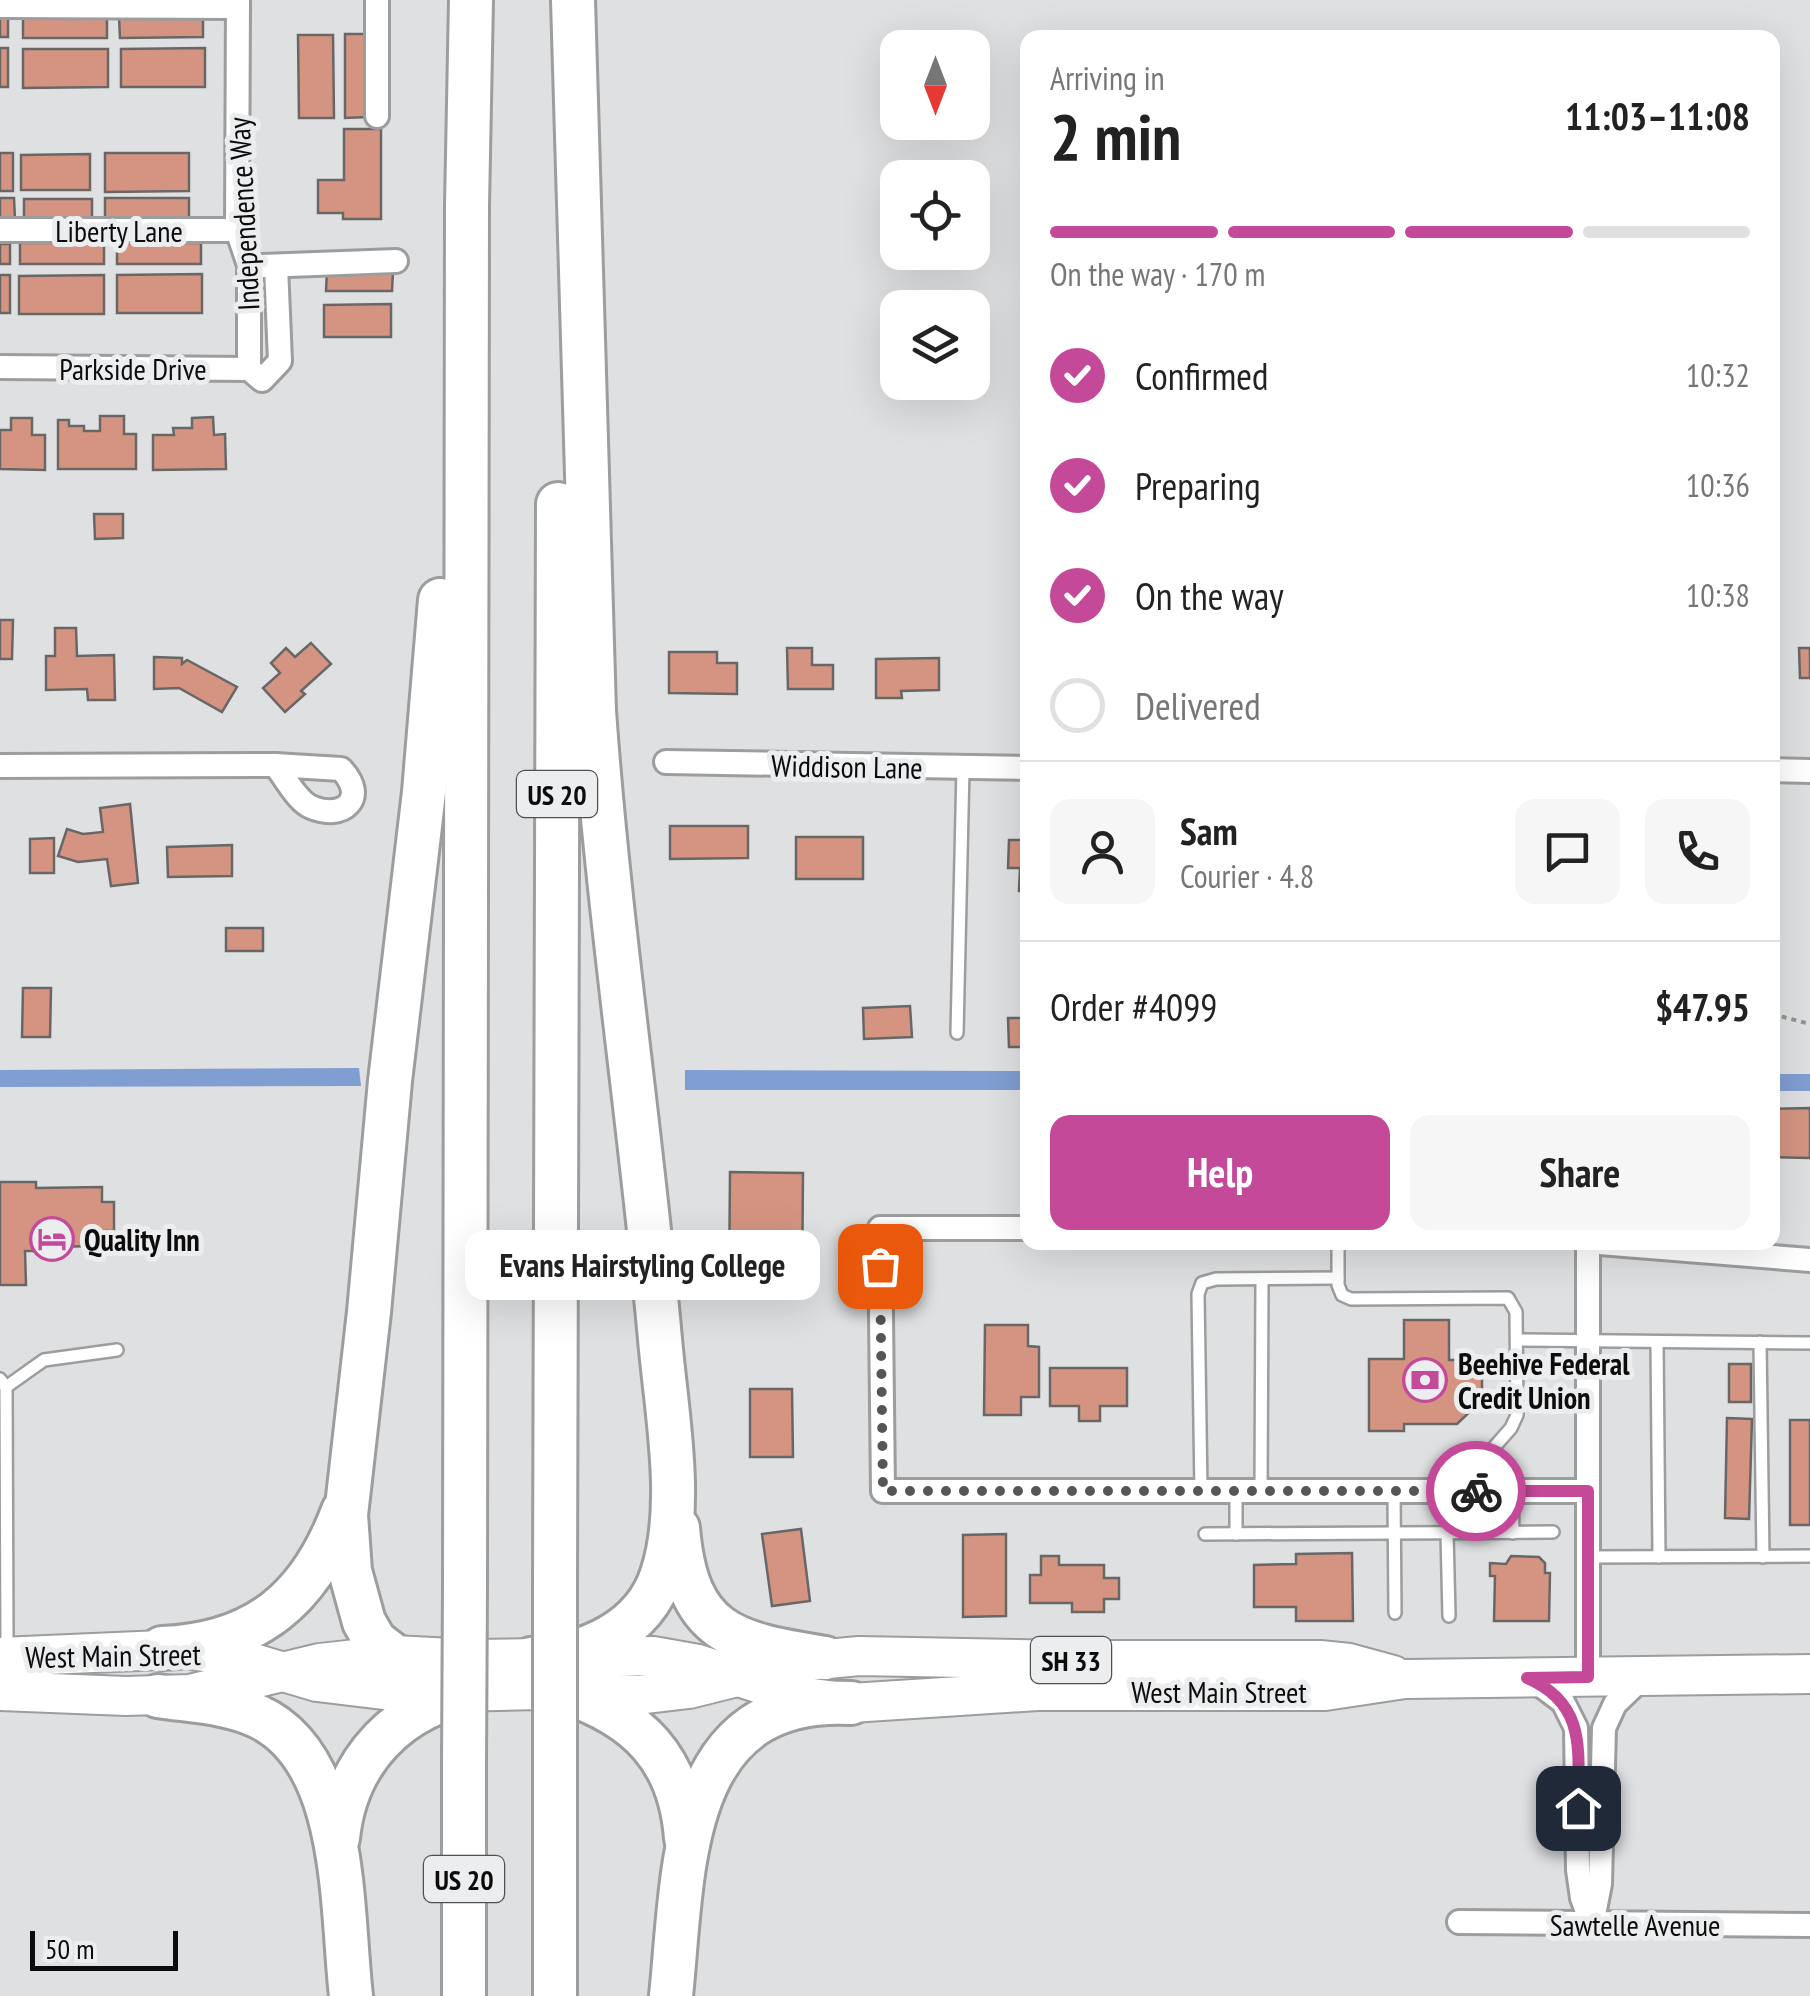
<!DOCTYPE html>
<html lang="en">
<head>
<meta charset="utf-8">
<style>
  body { margin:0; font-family:"PT Sans Narrow",sans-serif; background:#f6f6f6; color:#222; height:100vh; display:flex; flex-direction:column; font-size:38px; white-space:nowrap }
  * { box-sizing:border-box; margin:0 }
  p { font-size:32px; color:#767676 }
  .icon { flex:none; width:55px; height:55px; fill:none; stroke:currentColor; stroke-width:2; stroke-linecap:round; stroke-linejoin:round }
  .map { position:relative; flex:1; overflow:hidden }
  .drawer { position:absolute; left:1020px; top:30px; width:760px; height:1220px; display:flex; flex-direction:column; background:#fff; border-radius:20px; box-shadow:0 10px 40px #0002 }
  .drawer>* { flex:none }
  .needle { width:65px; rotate:180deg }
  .controls { position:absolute; left:880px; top:30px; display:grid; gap:20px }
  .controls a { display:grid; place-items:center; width:110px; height:110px; border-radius:20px; background:#fff; box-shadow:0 10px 40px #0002; font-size:50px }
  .scale { position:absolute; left:30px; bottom:25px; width:148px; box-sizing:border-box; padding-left:10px; border:5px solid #0c0c0d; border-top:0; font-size:28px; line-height:35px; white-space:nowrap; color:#0c0c0d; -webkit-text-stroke:8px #ecedee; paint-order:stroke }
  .pin { position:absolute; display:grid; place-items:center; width:85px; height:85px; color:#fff; margin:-42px; border-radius:20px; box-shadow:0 5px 15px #0006 }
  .courier { position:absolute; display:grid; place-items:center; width:100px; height:100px; margin:-50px; border:8px solid #c54999; border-radius:50%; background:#fff; color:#222; box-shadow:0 2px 12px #0007 }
  .bubble { position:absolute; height:70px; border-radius:20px; background:#fff; box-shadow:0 10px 40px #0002; font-size:32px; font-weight:800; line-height:70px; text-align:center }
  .overview em { font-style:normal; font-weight:800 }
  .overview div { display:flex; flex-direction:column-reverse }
  .overview { display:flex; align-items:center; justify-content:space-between; height:170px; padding:0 30px }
  h1 { font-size:65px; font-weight:800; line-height:75px }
  .bar { display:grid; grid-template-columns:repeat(4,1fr); gap:15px 10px; align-content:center; height:120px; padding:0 30px }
  .bar i { height:12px; border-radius:8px; background:#e0e0e0 }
  .bar .current { background:#c54999 }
  .bar p { grid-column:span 4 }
  .line { display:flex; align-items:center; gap:25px; padding:0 30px; border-top:2px solid #e0e0e0 }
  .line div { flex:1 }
  .round { display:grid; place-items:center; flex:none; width:105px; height:105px; border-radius:20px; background:#f6f6f6 }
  ol { padding:0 30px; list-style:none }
  li { display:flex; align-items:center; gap:30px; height:110px }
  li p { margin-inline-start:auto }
  li .icon { padding:10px; border-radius:50%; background:#c54999; color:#fff; stroke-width:4 }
  li:last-child { color:#767676 }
  li i { width:55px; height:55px; border:5px solid #e0e0e0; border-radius:50% }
  .button { display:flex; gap:20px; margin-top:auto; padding:20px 30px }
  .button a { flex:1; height:115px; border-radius:20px; background:#c54999; color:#fff; font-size:40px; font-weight:800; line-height:115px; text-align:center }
  .button a+a { background:#f6f6f6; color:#222 }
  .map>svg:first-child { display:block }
  .water { fill:#819ed2 }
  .building { fill:#d59482; stroke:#686766; stroke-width:2.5 }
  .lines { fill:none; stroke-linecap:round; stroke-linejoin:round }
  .lane-casing { stroke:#9c9d9e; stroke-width:16 }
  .street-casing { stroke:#9c9d9e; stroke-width:28 }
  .primary-casing { stroke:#9c9d9e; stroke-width:42 }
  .highway-casing { stroke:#9c9d9e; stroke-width:48 }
  .path { stroke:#939495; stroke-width:4; stroke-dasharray:5 5; stroke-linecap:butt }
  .lane { stroke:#fff; stroke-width:11 }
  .street { stroke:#fff; stroke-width:22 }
  .primary { stroke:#fff; stroke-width:38 }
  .highway { stroke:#fff; stroke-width:42 }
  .highway-bridge-casing { stroke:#9c9d9e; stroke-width:48; stroke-linecap:butt }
  .highway-bridge { stroke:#fff; stroke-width:42 }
  .done { stroke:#565657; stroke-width:10; stroke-dasharray:0 18 }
  .route { stroke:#c54999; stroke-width:12 }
  .labels { text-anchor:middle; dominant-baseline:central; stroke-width:10; stroke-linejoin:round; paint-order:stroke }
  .shield { fill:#ecedee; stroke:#4f5050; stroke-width:2.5 }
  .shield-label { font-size:28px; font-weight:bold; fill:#0c0c0d }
  .street-label { font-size:30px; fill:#0c0c0d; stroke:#ecedee }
  .poi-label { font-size:30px; font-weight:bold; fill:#0c0c0d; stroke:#ecedee; text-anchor:start }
</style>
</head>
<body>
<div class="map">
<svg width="1810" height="1996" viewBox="0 0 1810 1996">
  <rect width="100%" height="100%" fill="#dfe0e1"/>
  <g class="water">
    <polygon points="359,1068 361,1086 0,1087 0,1070"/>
    <polygon points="685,1070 1027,1071 1027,1090 685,1090"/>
    <polygon points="1772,1074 1810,1074 1810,1091 1773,1091"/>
  </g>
  <g class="building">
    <rect x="0" y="17" width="8" height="20"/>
    <rect x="23" y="17" width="84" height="21"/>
    <polygon points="119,17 203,17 203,37 120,38"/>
    <polygon points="345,34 367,34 367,117 345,118"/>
    <polygon points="298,35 333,35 334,118 299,118"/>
    <rect x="0" y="48" width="8" height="39"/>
    <polygon points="205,48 205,87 121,87 121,49"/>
    <polygon points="23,49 108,49 108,87 23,88"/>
    <polygon points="344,129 381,129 381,219 343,219 343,213 318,213 318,180 344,180"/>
    <rect x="0" y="153" width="13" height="38"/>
    <polygon points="105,153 189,153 189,191 105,192"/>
    <polygon points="90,154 90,190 21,190 21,155"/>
    <polygon points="0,198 14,198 15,219 0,219"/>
    <polygon points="105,198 189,198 189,218 105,219"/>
    <rect x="24" y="199" width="68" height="20"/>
    <rect x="20" y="243" width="84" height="21"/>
    <rect x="117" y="243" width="84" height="21"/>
    <rect x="0" y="244" width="10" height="20"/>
    <polygon points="327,270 393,271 392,291 326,291"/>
    <polygon points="202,274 202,313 117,313 117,275"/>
    <rect x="0" y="275" width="10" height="38"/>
    <polygon points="104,275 104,314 19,314 19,276"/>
    <polygon points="391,304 391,337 324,337 324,305"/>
    <polygon points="100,416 124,416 124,434 136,434 136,469 58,469 58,420 69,420 69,426 84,426 84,431 100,431"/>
    <polygon points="213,417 214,435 225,434 226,469 153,470 153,435 174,435 173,428 192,428 192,418"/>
    <polygon points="11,418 32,418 32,435 45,435 45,470 0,469 0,430 11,430"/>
    <polygon points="94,514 123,514 123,538 95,539"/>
    <polygon points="0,620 13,620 12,659 0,659"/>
    <polygon points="55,628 76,628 77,656 114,655 115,700 88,700 87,689 46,690 46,656 55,656"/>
    <polygon points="311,643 331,664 301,691 305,694 285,712 263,688 280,673 271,663 286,648 295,657"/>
    <polygon points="787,648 812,648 812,665 833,665 833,689 788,689"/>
    <polygon points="1799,648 1810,648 1810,678 1800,678"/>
    <polygon points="669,652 717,652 717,663 737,663 737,694 669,693"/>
    <polygon points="154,657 182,658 182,664 187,660 237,687 222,712 179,688 154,689"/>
    <polygon points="939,658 939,690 901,691 902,698 876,698 876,659"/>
    <polygon points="130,804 138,883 111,886 107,859 78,862 58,856 67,829 83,834 103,832 100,808"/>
    <polygon points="670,826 748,826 748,858 670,859"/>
    <rect x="796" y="837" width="67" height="42"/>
    <polygon points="54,838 54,873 30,873 30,839"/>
    <polygon points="1009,840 1028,840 1028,892 1019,891 1020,868 1008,868"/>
    <polygon points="232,845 232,876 168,877 167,847"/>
    <rect x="226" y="928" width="37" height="23"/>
    <polygon points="23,988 51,988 50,1037 22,1037"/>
    <polygon points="910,1006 912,1037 864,1039 863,1008"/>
    <polygon points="1008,1018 1028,1018 1028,1047 1009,1047"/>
    <polygon points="1810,1108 1810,1158 1772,1157 1772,1109"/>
    <polygon points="730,1172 803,1173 802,1293 729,1292"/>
    <polygon points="0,1182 36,1182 36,1188 102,1187 102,1202 114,1202 114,1231 103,1231 104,1246 38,1247 38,1251 25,1251 26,1285 0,1285"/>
    <polygon points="1404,1320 1449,1320 1449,1360 1482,1360 1482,1400 1457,1424 1404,1424 1404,1431 1369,1431 1369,1359 1404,1359"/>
    <polygon points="985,1325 1028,1325 1028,1346 1039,1347 1039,1397 1021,1397 1021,1415 984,1415"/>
    <rect x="1729" y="1364" width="22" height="38"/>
    <polygon points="1050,1368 1127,1368 1127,1406 1100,1406 1100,1421 1079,1421 1079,1406 1050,1406"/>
    <polygon points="750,1389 792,1389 793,1457 750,1457"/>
    <polygon points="1727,1418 1752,1419 1749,1519 1725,1518"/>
    <rect x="1790" y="1420" width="20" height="105"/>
    <polygon points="801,1529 810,1601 772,1606 762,1534"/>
    <polygon points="1006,1534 1006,1616 963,1617 963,1535"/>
    <polygon points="1352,1553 1353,1621 1296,1621 1296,1607 1254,1607 1254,1565 1296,1564 1296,1554"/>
    <polygon points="1041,1556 1059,1556 1059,1565 1104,1565 1104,1578 1119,1578 1119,1599 1104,1599 1104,1612 1072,1612 1072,1603 1030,1603 1030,1575 1041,1575"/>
    <polygon points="1511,1556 1539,1557 1545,1563 1545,1573 1550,1573 1549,1621 1494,1621 1495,1576 1490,1576 1490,1563 1506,1564"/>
  </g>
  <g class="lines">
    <g class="lane-casing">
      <g id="lane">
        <polyline points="957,1033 963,768"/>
        <polyline points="1338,1242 1338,1285 1342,1295 1351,1299 1508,1298 1516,1312 1517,1415 1511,1428 1482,1461 1482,1491"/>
        <polyline points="1517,1340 1810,1343"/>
        <polyline points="1657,1342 1659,1557"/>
        <polyline points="1760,1342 1763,1557"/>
        <polyline points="0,1379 6,1387 44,1360 117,1350"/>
        <polyline points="6,1387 7,1641"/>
        <polyline points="1201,1491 1198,1294 1202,1283 1216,1279 1338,1278"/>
        <polyline points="1261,1491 1262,1279"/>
        <polyline points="1394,1491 1395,1613"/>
        <polyline points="1446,1491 1449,1616"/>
        <polyline points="1512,1491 1513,1533"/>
        <polyline points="1205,1534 1553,1532"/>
        <polyline points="1236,1534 1236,1491"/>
        <polyline points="1588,1557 1810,1556"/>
      </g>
    </g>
    <g class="street-casing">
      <g id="street">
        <polyline points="238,0 237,230 249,265 249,369"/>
        <polyline points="377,0 377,116"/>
        <polyline points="0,6 238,7"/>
        <polyline points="0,230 237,230"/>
        <polyline points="262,266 396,261"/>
        <polyline points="0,367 249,369 262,380 280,361 276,266"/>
        <polyline points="666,762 1028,768"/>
        <path d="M 275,765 L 341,769 C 369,798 343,821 311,807 C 297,801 285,777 275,765 Z"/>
        <polyline points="0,766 275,765"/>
        <polyline points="1772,770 1810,771"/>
        <polyline points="1028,1228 880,1228 883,1491 1588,1491"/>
        <polyline points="1587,1242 1810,1260"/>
        <polyline points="1588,1243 1588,1677"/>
        <polyline points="1535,1681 1563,1702 1576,1728 1578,1870 1582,1898 1592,1925"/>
        <polyline points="1459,1922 1810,1925"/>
        <polyline points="1592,1925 1600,1884 1604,1728 1615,1704 1644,1676"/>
      </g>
    </g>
    <g class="primary-casing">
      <g id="primary">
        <polyline points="0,1657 185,1649 230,1656 317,1682 408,1693 539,1690 638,1695 689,1689 737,1677"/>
        <polyline points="795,1662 859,1656 1069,1660 1320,1660 1349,1663 1393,1675"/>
        <polyline points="0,1691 126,1696 190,1694 320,1663 393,1655 473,1659 653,1656 698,1664 798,1696 851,1703 1037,1691 1325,1691 1405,1679 1810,1674"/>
      </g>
    </g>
    <g class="highway-casing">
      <g id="highway">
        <path d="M 678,1528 C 687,1634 732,1643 825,1658"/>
        <polyline points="465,1586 467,206 471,0"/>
        <polyline points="555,1589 558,504"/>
        <path d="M 162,1648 C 257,1644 310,1599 343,1511"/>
        <polyline points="393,1655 375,1641 364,1622 350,1571 346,1515 369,1312 390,1081 424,792 440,600"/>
        <path d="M 531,1659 C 586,1655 644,1631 662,1574 C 685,1505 666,1410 660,1339 C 641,1129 609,921 594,711 L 573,0"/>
        <path d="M 565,1692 C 638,1717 680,1758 686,1838"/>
        <path d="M 158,1696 C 190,1701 227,1702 257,1716 C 349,1757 341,1910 351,1996"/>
        <path d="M 338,1838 C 346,1759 399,1706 476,1691"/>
        <polyline points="464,1996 464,1761"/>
        <polyline points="555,1996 555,1762"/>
        <path d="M 671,1996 C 684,1873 676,1694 851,1703"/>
      </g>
    </g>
    <polyline class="path" points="1772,1014 1810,1024"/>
    <use href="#lane" class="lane"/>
    <use href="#street" class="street"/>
    <use href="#primary" class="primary"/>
    <use href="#highway" class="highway"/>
    <g class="highway-bridge-casing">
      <g id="highway-bridge">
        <polyline points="464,1761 465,1586"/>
        <polyline points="555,1762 555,1589"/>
      </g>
    </g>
    <use href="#highway-bridge" class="highway-bridge"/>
  </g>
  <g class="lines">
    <polyline class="done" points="880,1266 883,1491 1476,1491"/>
    <path class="route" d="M 1476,1491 L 1588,1491 L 1588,1677 L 1527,1678 C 1588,1704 1578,1753 1578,1808"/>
  </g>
  <defs>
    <g id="hotel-ring" transform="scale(2.25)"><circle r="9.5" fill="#ecedee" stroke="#c54999" stroke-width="1.5"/><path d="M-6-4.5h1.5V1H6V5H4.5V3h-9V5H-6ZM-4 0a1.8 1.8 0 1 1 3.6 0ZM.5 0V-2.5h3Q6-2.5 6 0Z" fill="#c54999"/></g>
    <g id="bank-ring" transform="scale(2.25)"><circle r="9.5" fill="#ecedee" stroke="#c54999" stroke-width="1.5"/><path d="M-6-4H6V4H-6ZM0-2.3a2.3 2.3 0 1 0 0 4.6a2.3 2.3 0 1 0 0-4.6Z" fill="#c54999"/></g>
  </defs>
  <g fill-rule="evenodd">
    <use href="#hotel-ring" x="52" y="1239"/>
    <use href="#bank-ring" x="1425" y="1380"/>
  </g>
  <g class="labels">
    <g class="shield">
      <rect x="517" y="771" width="80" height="46" rx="8"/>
      <rect x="1031" y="1637" width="80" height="46" rx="8"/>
      <rect x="424" y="1856" width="80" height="46" rx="8"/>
    </g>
    <g class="shield-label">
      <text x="557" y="794">US 20</text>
      <text x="1071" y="1660">SH 33</text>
      <text x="464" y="1879">US 20</text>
    </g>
    <g class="street-label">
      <text transform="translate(243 214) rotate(-93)">Independence Way</text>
      <text x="119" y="230">Liberty Lane</text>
      <text x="133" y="368">Parkside Drive</text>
      <text transform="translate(847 766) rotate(1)">Widdison Lane</text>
      <text transform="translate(113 1655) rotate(-1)">West Main Street</text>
      <text x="1219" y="1691">West Main Street</text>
      <text x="1635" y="1924">Sawtelle Avenue</text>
    </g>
    <g class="poi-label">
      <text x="84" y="1239">Quality Inn</text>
      <text x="1458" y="1363">Beehive Federal<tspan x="1458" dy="34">Credit Union</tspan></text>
    </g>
  </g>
</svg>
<div class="controls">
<a><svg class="needle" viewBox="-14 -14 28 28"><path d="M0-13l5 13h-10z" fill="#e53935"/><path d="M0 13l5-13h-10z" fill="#767676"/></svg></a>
<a><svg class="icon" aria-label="locate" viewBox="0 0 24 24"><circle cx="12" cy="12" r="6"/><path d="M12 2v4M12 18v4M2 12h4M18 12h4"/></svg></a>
<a><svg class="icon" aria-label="layers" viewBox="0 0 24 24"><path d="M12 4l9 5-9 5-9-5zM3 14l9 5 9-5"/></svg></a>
</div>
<div class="scale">50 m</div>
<div class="pin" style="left:880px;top:1266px;background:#ea580c"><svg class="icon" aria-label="bag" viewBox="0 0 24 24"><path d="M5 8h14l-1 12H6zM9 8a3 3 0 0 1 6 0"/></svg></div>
<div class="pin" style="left:1578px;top:1808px;background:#1f2937"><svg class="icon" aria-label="home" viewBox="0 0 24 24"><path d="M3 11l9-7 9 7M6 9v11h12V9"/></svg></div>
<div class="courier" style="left:1476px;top:1491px"><svg class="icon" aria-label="bike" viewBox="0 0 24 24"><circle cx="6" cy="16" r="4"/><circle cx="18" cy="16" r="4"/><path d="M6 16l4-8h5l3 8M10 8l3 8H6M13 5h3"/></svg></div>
<div class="bubble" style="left:465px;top:1230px;width:355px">Evans Hairstyling College</div>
<section class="drawer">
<div class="overview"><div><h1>2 min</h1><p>Arriving in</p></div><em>11:03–11:08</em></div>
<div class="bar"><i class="current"></i><i class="current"></i><i class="current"></i><i></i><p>On the way · 170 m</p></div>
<ol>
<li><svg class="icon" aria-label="check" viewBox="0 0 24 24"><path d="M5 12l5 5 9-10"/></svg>Confirmed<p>10:32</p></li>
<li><svg class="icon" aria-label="check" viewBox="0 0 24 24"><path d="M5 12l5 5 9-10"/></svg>Preparing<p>10:36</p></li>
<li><svg class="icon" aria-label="check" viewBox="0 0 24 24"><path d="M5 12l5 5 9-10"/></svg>On the way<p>10:38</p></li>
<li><i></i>Delivered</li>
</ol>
<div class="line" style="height:180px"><a class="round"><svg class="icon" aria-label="person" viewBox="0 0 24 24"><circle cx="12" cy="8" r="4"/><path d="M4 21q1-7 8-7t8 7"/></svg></a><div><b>Sam</b><p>Courier · 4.8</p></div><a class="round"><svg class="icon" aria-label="chat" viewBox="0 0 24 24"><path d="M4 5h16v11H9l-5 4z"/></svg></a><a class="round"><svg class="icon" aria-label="phone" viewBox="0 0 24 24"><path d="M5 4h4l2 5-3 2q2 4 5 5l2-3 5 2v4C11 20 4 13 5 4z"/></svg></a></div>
<div class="line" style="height:130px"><div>Order #4099</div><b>$47.95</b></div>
<div class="button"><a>Help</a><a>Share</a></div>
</section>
</div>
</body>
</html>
